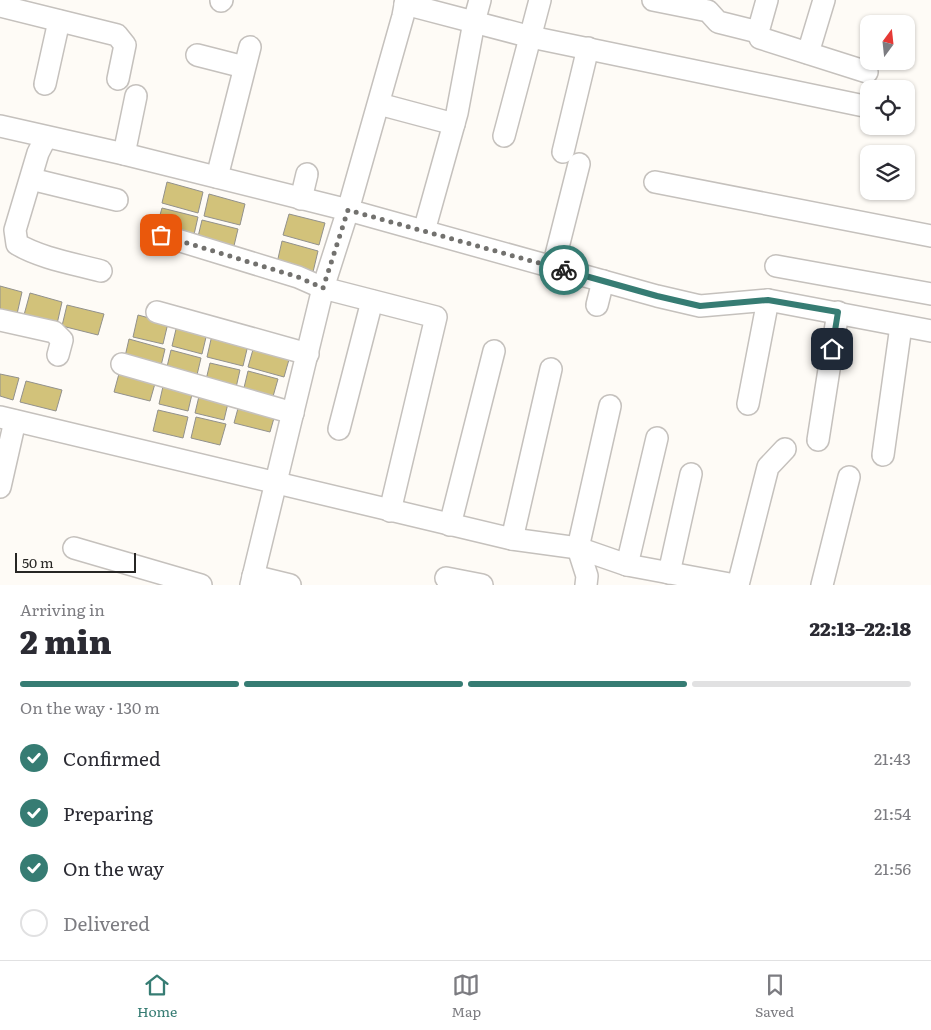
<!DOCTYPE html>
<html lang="en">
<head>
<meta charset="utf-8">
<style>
  body { margin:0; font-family:Literata,serif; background:#f2f2f3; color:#2b2b33; height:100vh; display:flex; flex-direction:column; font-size:19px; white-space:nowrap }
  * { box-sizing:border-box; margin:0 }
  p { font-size:16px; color:#7c7c81 }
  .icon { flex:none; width:28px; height:28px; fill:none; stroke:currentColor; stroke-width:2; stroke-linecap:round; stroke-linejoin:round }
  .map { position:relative; height:585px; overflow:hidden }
  .sheet { display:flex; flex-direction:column; background:#fff; flex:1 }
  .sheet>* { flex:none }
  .needle { width:32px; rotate:15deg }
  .tools { position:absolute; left:860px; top:15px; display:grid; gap:10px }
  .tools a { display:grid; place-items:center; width:55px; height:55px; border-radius:10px; background:#fff; box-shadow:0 1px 4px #0004; font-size:25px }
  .scale { position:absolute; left:15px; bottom:12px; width:121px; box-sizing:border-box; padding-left:5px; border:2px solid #272624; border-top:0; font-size:14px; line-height:18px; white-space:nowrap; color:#272624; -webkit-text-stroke:4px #fefbf6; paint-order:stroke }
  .pin { position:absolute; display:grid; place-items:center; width:42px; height:42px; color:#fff; margin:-21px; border-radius:10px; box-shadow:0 2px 8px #0006 }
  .courier { position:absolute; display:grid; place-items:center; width:50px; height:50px; margin:-25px; border:4px solid #367c73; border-radius:50%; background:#fff; color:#222; box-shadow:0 1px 6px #0007 }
  .headline em { font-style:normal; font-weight:800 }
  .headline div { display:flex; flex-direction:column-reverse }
  .headline { display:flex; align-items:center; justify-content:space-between; height:85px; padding:0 20px }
  h1 { font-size:32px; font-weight:800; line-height:38px }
  .bar { display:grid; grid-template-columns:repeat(4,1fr); gap:8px 5px; align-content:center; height:60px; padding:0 20px }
  .bar i { height:6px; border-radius:4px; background:#e1e1e2 }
  .bar .on { background:#367c73 }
  .bar p { grid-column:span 4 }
  ol { padding:0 20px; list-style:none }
  li { display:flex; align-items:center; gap:15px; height:55px }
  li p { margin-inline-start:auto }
  li .icon { padding:5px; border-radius:50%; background:#367c73; color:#fff; stroke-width:4 }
  li:last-child { color:#7c7c81 }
  li i { width:28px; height:28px; border:2px solid #e1e1e2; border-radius:50% }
  .tabs { display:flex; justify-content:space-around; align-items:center; height:70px; border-top:1px solid #e1e1e2; background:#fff; font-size:14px; color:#7c7c81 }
  .tabs a { display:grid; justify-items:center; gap:2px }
  .tabs .on { color:#367c73 }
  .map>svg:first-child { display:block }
  .building { fill:#d2c27a; stroke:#92918c }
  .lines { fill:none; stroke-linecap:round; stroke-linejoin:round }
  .minor-casing { stroke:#c5c1bd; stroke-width:24 }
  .minor { stroke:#fff; stroke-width:21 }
  .done { stroke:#72716e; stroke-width:5; stroke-dasharray:0 9 }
  .route { stroke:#367c73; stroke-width:6 }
</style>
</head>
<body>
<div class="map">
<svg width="931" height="585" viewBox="0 0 931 585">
  <rect width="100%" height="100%" fill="#fefbf6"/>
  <g class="building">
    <polygon points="167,182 203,192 198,213 162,203"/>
    <polygon points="209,194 245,204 240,225 204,216"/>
    <polygon points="162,208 198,217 193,239 156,229"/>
    <polygon points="289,214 325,223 319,245 283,235"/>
    <polygon points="202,220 238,229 233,250 197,241"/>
    <polygon points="282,241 318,251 313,272 277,263"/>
    <polygon points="0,286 22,292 17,314 0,309"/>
    <polygon points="30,293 62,302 57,324 24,315"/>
    <polygon points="67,305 104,314 98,335 62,326"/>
    <polygon points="138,315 168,323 163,344 133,337"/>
    <polygon points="177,325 207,333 202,354 172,346"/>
    <polygon points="212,335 248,345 243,366 207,357"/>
    <polygon points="129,339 165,349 160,370 124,361"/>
    <polygon points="254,346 290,356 284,377 248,367"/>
    <polygon points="171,350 201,358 196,379 166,371"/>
    <polygon points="210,363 240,370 235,392 205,384"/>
    <polygon points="120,370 156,380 150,401 114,392"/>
    <polygon points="248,371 278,379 272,400 243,392"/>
    <polygon points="0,374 19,378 13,400 0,396"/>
    <polygon points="26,381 62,390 56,411 20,402"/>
    <polygon points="164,382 193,390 188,411 159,404"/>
    <polygon points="200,392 229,399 224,420 195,413"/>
    <polygon points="240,401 276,411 270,432 234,423"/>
    <polygon points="158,410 188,417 183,438 153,431"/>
    <polygon points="196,417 226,424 220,445 191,438"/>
  </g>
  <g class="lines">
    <g class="minor-casing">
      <g id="minor">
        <polyline points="653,0 708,11 718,22 758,32 767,0"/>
        <polyline points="221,1 222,0"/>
        <polyline points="405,4 531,37 869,107"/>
        <polyline points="0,6 117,35 125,45 118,79"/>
        <polyline points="758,32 760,38 867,72"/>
        <polyline points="808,53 824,0"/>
        <polyline points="197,55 244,67"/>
        <polyline points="45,84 59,21"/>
        <polyline points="379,104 454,124"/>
        <polyline points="0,126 124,154 348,210 657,296 700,306 768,300 931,331"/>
        <polyline points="504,136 540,0"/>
        <path d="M 46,137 L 38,153 L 15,230 L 17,244 C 40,258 75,264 101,271"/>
        <polyline points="563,152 588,48"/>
        <polyline points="124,154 136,96"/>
        <polyline points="217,177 250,47"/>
        <polyline points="31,179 117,200"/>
        <polyline points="655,182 931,236"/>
        <polyline points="301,199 307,174"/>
        <polyline points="424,231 457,113 474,22 480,0"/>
        <polyline points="161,235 298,277 323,288 436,317 390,511"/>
        <polyline points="776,266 931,294"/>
        <polyline points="553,267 579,164"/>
        <polyline points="597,305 603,281"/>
        <polyline points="157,312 308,354"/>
        <polyline points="0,320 54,332 62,340 58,355"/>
        <polyline points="122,364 293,413"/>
        <polyline points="748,404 768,300"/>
        <polyline points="0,417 512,539 578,548 627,565 735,585"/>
        <polyline points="339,429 372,301"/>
        <polyline points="818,440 838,312"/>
        <polyline points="883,455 901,326"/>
        <polyline points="0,487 15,421"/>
        <polyline points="450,525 494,351"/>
        <polyline points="512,539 551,369"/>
        <polyline points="74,548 201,585"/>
        <polyline points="627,565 657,438"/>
        <polyline points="669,573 691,474"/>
        <polyline points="253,576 290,585"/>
        <polyline points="446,578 482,585"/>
        <polyline points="251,585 323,288 348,210 403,16 406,0"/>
        <polyline points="586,585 587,576 578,548 610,406"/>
        <polyline points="738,585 768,467 785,449"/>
        <polyline points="822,585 849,477"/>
      </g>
    </g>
    <use href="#minor" class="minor"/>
  </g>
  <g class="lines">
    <polyline class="done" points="161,235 298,277 323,288 348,210 564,270"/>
    <polyline class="route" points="564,270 657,296 700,306 768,300 838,312 832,349"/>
  </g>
</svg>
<div class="tools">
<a><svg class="needle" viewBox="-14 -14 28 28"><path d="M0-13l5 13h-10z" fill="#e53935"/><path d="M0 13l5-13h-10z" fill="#7c7c81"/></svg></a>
<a><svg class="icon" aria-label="locate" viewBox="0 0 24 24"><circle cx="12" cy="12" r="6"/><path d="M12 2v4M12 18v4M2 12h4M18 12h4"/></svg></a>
<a><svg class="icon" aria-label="layers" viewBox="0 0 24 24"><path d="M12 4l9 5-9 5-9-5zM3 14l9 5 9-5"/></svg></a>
</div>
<div class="scale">50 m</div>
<div class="pin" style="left:161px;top:235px;background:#ea580c"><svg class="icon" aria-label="bag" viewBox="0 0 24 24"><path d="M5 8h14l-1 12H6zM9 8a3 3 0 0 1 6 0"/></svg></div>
<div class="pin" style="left:832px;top:349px;background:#1f2937"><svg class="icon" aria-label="home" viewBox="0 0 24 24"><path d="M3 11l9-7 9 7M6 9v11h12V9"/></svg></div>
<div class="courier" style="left:564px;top:270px"><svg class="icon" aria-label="bike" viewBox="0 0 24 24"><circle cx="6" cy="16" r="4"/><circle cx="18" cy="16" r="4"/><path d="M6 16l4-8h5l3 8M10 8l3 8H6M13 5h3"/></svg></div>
</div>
<section class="sheet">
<div class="headline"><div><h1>2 min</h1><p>Arriving in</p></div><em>22:13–22:18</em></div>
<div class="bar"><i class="on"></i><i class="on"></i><i class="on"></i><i></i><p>On the way · 130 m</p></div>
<ol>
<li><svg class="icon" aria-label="check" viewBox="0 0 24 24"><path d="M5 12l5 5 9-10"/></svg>Confirmed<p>21:43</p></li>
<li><svg class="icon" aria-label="check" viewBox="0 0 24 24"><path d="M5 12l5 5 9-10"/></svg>Preparing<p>21:54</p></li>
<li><svg class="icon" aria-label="check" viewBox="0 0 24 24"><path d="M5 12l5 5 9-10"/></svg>On the way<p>21:56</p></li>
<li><i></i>Delivered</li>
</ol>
</section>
<nav class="tabs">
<a class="on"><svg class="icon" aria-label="home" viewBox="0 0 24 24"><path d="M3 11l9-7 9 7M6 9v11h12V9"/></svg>Home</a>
<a><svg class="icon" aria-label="map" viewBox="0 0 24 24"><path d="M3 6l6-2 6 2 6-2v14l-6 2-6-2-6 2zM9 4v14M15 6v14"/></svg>Map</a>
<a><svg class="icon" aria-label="saved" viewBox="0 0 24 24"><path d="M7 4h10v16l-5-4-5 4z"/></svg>Saved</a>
</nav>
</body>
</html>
